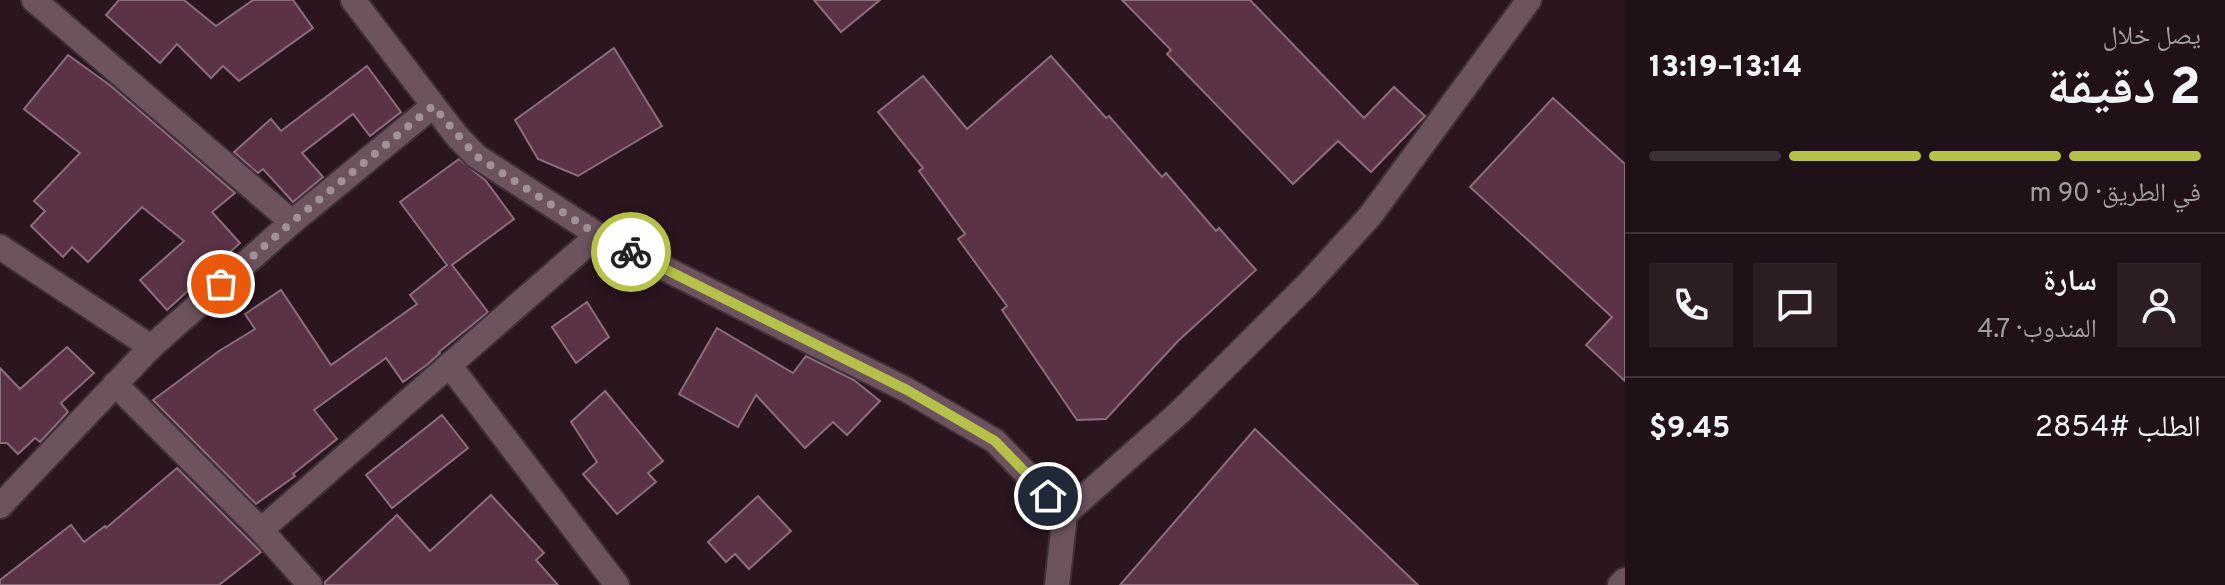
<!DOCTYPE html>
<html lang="ar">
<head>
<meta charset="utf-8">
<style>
  body { margin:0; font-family:Overpass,"Noto Naskh Arabic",sans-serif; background:#2d1e24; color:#f1f3f6; direction:rtl; height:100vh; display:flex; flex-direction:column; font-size:30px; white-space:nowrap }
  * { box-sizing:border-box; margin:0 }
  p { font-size:26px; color:#a29da1 }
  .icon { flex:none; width:44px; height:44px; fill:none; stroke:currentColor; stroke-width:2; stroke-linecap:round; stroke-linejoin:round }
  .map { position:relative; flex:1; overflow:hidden; direction:ltr }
  .sheet { display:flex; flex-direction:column; background:#201017; width:600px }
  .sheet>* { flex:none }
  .pin { position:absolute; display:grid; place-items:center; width:68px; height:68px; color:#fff; margin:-34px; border:4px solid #fff; border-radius:50%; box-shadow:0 2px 8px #0007 }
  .courier { position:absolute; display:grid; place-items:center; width:80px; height:80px; margin:-40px; border:6px solid #b6c149; border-radius:50%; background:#fff; color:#222; box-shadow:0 2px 10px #0007 }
  .headline em { font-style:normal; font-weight:800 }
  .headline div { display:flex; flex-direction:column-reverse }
  .headline { display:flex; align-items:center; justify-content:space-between; height:136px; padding:0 24px }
  h1 { font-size:52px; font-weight:800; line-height:60px }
  .bar { display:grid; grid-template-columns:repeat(4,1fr); gap:12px 8px; align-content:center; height:96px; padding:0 24px }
  .bar i { height:10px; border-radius:6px; background:#3d3036 }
  .bar .selected { background:#b6c149 }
  .bar p { grid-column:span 4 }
  .line { display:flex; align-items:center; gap:20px; padding:0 24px; border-top:2px solid #3d3036 }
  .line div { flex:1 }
  .round { display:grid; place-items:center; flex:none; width:84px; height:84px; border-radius:0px; background:#2d1e24 }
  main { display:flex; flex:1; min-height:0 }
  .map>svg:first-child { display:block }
  .building { fill:#5c3346; stroke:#8a6e7a; stroke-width:2 }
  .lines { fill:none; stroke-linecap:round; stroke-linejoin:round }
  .street-casing { stroke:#403037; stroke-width:28 }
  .street { stroke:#6d535e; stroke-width:24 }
  .done { stroke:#a39098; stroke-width:8; stroke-dasharray:0 14.4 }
  .route { stroke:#b6c149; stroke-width:10 }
</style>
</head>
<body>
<main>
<section class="sheet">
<div class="headline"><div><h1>2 دقيقة</h1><p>يصل خلال</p></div><em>13:14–13:19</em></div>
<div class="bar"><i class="selected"></i><i class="selected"></i><i class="selected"></i><i></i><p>في الطريق · 90 m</p></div>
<div class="line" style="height:144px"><a class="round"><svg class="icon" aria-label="person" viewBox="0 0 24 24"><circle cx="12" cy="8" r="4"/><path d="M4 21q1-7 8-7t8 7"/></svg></a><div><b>سارة</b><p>المندوب · 4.7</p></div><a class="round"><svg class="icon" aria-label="chat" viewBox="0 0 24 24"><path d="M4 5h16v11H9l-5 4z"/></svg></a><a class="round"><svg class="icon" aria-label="phone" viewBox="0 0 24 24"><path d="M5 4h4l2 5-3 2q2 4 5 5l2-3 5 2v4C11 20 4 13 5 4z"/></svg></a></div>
<div class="line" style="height:104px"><div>الطلب #2854</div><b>$9.45</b></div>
</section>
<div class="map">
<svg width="1625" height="585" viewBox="0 0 1625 585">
  <rect width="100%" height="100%" fill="#2b151f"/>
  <g class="building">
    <polygon points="119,0 184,0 216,26 253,0 293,0 313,28 239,81 223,66 211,78 177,44 160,63 106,15"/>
    <polygon points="814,0 880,0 841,32"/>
    <polygon points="1122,0 1250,0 1364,118 1394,87 1425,116 1371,172 1338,141 1293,184 1167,54 1171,50"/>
    <polygon points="614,48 662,126 578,176 538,159 515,120"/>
    <polygon points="68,55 111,86 235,193 212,212 240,243 167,310 140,280 184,241 142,207 88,262 72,247 63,257 31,226 45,211 34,201 80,153 24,109"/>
    <polygon points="1051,56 1106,118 1109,116 1162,177 1166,173 1216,231 1219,228 1256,270 1178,341 1106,419 1077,420 1002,310 1007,306 958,239 965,234 919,171 923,168 878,112 923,76 967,129"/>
    <polygon points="367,66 401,112 370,136 353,114 302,153 323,177 293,202 263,169 258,173 234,152 271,119 281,131"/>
    <polygon points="1553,98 1625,164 1625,381 1586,345 1612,317 1470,187"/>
    <polygon points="459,159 486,181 514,219 452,265 488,312 439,352 440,353 428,364 403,382 386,358 314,410 337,439 293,474 295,476 256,504 153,400 219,351 255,329 245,314 281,290 331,365 417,304 410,295 447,265 400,202"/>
    <polygon points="587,302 609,337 576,363 552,327"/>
    <polygon points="717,328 793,373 806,356 854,380 880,401 847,435 833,422 805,448 756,395 738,427 679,394"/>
    <polygon points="67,347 94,373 61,403 68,412 40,442 35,438 18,454 7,443 0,443 0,368 20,389"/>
    <polygon points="605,391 663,461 648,473 656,482 617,514 583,474 597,462 571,422"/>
    <polygon points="442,415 468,448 392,508 366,475"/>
    <polygon points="1255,429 1418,585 1120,585"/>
    <polygon points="177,468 261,552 219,585 0,585 0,580 71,525 84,542 105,526 106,528"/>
    <polygon points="491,495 544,553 536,560 558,585 325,585 325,582 397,515 430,551"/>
    <polygon points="758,496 791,531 749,569 735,554 726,562 708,542"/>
  </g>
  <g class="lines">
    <g class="street-casing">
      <g id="street">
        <polyline points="34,0 292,222"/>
        <polyline points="353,0 456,135 476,156 598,235 907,390 995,441 1065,514 1057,585"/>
        <polyline points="0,247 151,347"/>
        <polyline points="450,366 617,585"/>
        <polyline points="115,384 261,530 310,585"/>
        <polyline points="0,506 151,347 292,222 433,106"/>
        <polyline points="1065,514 1180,412 1308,284 1370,216 1529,0"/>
        <polyline points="261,530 598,235"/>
        <polyline points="1620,585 1625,580"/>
      </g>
    </g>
    <use href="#street" class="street"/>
  </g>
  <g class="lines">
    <polyline class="done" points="221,284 292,222 433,106 476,156 598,235 631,252"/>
    <polyline class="route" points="631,252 907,390 995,441 1048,496"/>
  </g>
</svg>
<div class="pin" style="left:221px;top:284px;background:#ea580c"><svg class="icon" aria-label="bag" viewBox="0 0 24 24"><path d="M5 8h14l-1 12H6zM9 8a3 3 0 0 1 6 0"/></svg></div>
<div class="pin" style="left:1048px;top:496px;background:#1f2937"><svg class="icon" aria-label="home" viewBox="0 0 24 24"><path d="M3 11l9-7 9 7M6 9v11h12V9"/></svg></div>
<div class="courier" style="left:631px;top:252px"><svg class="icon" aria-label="bike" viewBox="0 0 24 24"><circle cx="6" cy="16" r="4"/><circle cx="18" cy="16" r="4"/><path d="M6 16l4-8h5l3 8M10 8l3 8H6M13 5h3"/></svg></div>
</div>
</main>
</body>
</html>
